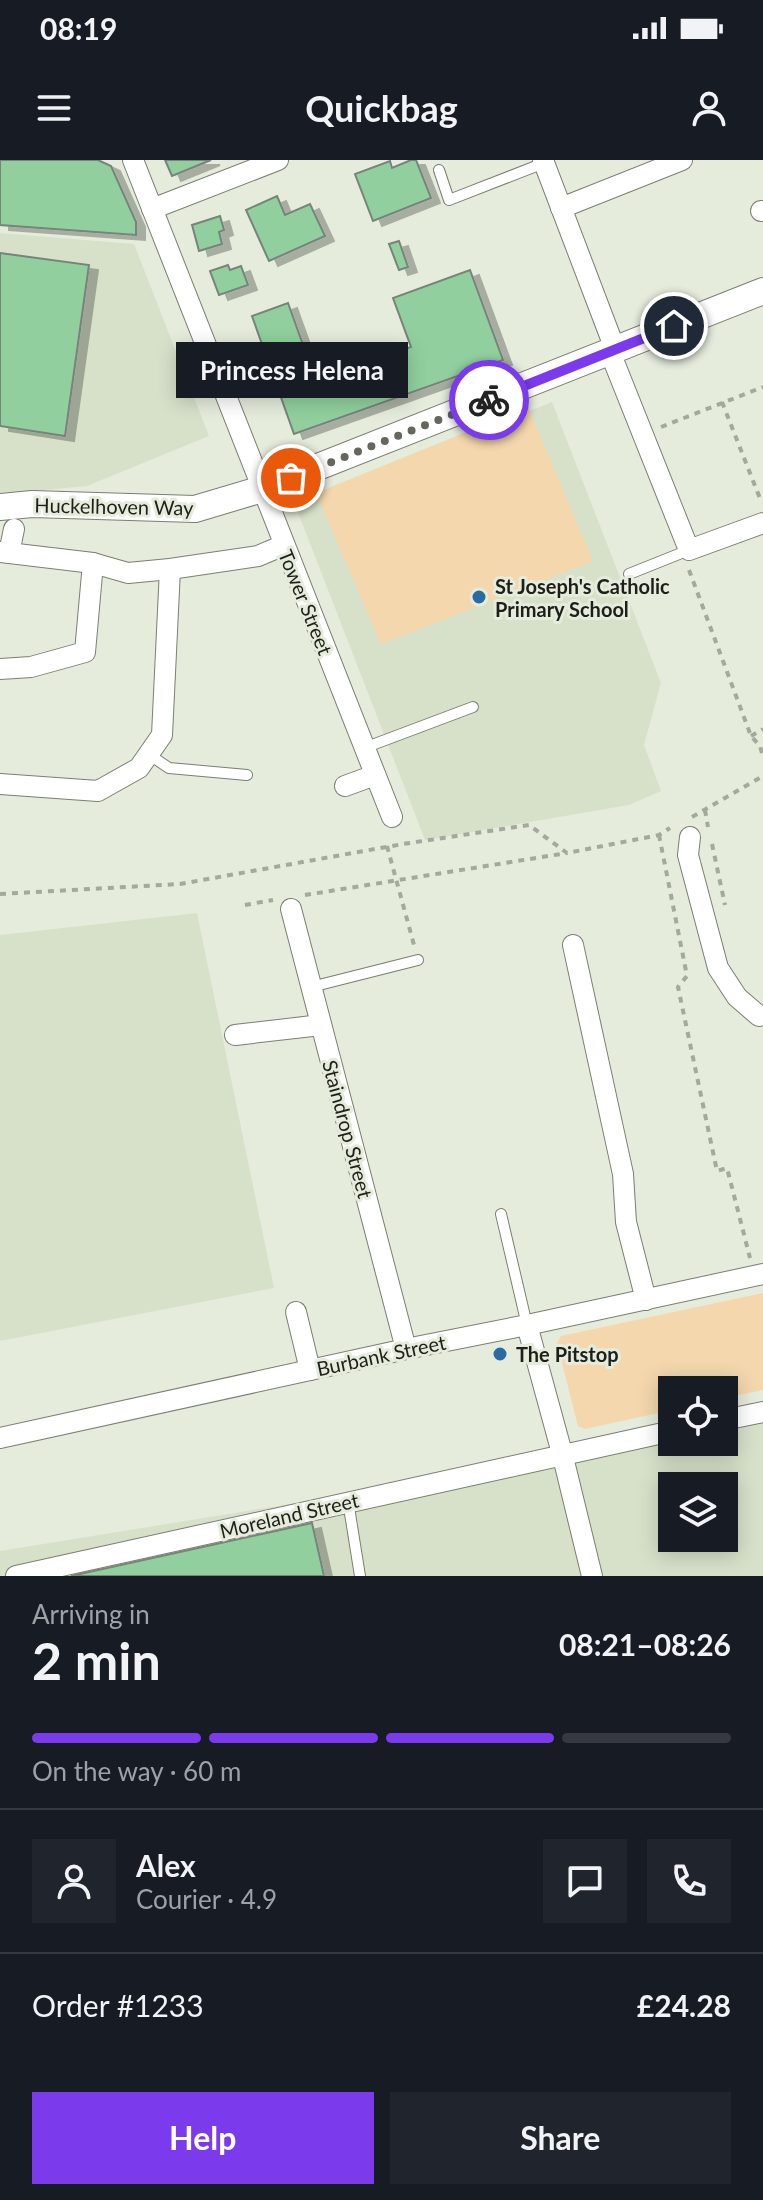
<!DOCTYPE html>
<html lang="en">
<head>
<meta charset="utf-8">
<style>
  body { margin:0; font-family:Lato,sans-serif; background:#20242c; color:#f1f3f6; height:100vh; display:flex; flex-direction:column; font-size:30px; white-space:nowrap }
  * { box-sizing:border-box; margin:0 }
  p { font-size:26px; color:#9ea1a6 }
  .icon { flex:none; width:44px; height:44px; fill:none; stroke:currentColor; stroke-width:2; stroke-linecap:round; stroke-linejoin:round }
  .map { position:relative; height:1416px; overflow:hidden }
  .sheet { display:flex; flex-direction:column; background:#171b24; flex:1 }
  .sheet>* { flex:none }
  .buttons { position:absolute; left:658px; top:1216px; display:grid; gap:16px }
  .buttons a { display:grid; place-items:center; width:80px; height:80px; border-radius:0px; background:#171b24; box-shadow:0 4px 20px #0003; font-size:40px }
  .pin { position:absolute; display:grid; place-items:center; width:68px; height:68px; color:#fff; margin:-34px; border:4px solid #fff; border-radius:50%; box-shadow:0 2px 8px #0007 }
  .courier { position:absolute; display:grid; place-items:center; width:80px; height:80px; margin:-40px; border:6px solid #7c3aed; border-radius:50%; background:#fff; color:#222; box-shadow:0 2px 10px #0007 }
  .bubble { position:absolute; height:56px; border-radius:0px; background:#171b24; box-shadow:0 4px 20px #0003; font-size:26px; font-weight:700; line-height:56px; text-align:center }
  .headline em { font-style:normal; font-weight:700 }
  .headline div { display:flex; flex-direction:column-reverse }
  .headline { display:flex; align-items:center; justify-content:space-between; height:136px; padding:0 32px }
  h1 { font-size:52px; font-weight:700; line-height:60px }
  .bar { display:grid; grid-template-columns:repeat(4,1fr); gap:12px 8px; align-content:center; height:96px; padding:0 32px }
  .bar i { height:10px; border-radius:6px; background:#363941 }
  .bar .active { background:#7c3aed }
  .bar p { grid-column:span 4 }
  .line { display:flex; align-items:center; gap:20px; padding:0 32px; border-top:2px solid #363941 }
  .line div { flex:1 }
  .round { display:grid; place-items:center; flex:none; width:84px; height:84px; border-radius:0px; background:#20242c }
  .action { display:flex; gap:16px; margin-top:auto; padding:16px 32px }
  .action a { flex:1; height:92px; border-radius:0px; background:#7c3aed; color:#fff; font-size:32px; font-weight:700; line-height:92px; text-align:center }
  .action a+a { background:#20242c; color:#f1f3f6 }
  .status { display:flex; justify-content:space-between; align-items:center; height:56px; padding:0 40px; background:#171b24; direction:ltr }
  .status svg { height:22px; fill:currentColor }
  header { display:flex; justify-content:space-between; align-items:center; height:104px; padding:0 32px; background:#171b24; font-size:36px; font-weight:700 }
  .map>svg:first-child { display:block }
  .built { fill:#d7e1ca; fill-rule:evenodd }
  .green { fill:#f4d7ad }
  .building { fill:#91d09e; stroke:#778479; stroke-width:2; filter:url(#shadow) }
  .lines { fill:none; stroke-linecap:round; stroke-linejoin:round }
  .service-casing { stroke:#797f71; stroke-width:12 }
  .minor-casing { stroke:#797f71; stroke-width:22 }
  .tertiary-casing { stroke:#797f71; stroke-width:28 }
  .path { stroke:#a3a99c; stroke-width:4; stroke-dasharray:6 6; stroke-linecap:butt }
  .service { stroke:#fff; stroke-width:10 }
  .minor { stroke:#fff; stroke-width:20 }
  .tertiary { stroke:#fff; stroke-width:26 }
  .done { stroke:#63675e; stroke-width:8; stroke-dasharray:0 14.4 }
  .route { stroke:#7c3aed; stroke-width:10 }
  .poi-dot { fill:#2a6ba1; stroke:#e5ecdc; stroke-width:3 }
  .labels { text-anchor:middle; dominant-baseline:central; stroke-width:6; stroke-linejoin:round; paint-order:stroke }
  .street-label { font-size:20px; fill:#1d1f1a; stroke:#e5ecdc }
  .poi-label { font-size:20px; font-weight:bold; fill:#1d1f1a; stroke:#e5ecdc; text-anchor:start }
</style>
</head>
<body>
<div class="status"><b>08:19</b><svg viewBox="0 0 49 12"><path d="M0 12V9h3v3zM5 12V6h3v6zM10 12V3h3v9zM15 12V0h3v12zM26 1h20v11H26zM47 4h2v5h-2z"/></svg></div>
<header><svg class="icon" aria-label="menu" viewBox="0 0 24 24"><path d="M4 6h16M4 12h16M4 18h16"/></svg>Quickbag<svg class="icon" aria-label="person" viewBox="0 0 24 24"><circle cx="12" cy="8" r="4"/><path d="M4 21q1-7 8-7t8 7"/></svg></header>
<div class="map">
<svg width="763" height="1416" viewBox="0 0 763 1416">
  <defs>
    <filter id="shadow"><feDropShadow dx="9" dy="5" stdDeviation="0" flood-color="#0004"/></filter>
  </defs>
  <rect width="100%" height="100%" fill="#e5ecdc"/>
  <g class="built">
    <polygon points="0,73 134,84 209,276 87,326 0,334"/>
    <polygon points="552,242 661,523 644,585 661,631 629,645 425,680 297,350 300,342"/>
    <polygon points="197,753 274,1128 0,1181 0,775"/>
    <path d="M 763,1258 L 763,1416 L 0,1416 L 0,1391 L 555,1301 L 672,1277 L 672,1282 L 724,1282 L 724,1266 ZM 672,1326 L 724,1326 L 724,1378 L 672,1378 Z"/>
  </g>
  <g class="green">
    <polygon points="528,247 593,401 381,484 316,333"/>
    <polygon points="763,1133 763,1230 724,1238 724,1230 672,1230 672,1250 585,1269 578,1266 557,1183 561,1176"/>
  </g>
  <g class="building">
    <polygon points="0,0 98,0 111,6 136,62 136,75 0,65"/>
    <polygon points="165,0 211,0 172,16"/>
    <polygon points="411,0 416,0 431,38 373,61 355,14 390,1 392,8"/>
    <polygon points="277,36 285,55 310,44 325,76 269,101 246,50"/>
    <polygon points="220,56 224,70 219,72 222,84 199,91 192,65"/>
    <polygon points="399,81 408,107 399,110 389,84"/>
    <polygon points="0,93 89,105 65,276 0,266"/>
    <polygon points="228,105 230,110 241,106 248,125 219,135 210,111"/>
    <polygon points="470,110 503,200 294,274 252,156 288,143 316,221 411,187 393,138"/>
    <polygon points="312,1363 324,1416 71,1416"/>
  </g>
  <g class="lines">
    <g class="service-casing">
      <g id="service">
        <polyline points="439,10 449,40 544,3"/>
        <polyline points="629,414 689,390"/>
        <polyline points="364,588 473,547"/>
        <polyline points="148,594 169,608 247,615"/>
        <polyline points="311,827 418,800"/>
        <polyline points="501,1054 527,1165"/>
        <polyline points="348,1341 360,1416"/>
      </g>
    </g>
    <g class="minor-casing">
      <g id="minor">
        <polyline points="133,0 392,657"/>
        <polyline points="543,0 615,189"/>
        <polyline points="561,48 682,0"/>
        <polyline points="152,49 278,0"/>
        <polyline points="761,51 763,51"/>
        <polyline points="610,192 689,390 763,363"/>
        <polyline points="0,392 93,403 128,413 170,409 258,396 284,385"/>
        <polyline points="9,393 14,369"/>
        <polyline points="0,509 31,507 85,492 93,403"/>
        <polyline points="0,624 98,631 139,608 162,575 170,409"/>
        <polyline points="345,626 375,615"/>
        <polyline points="690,677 688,695 718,808 737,837 759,856"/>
        <polyline points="291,749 406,1189"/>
        <polyline points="573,785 623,1014 626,1062 646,1140"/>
        <polyline points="235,875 321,865"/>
        <polyline points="296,1152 310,1210"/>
        <polyline points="527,1165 562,1293 592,1416"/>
        <polyline points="724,1260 763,1252"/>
        <polyline points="0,1278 406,1189 527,1165 763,1114"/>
        <polyline points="16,1416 672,1271"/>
      </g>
    </g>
    <g class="tertiary-casing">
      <polyline id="tertiary" points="0,347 32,344 195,349 262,329 763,131"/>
    </g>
    <g class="path">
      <polyline points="722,242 761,341"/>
      <polyline points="661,267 763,227"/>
      <polyline points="689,410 751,576 760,586 763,597"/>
      <polyline points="751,576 763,569"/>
      <polyline points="705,650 708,667"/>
      <polyline points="692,657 763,616"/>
      <polyline points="659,675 687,816 678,827 717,1011 727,1008 750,1098"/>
      <polyline points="712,684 725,745"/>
      <polyline points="387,686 414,785"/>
      <polyline points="0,734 180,724 403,684 529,665 567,693 659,675 670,668"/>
      <polyline points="305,735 567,693"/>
      <polyline points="245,745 273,740"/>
    </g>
    <use href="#service" class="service"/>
    <use href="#minor" class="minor"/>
    <use href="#tertiary" class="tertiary"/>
  </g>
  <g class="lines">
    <polyline class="done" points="291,318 489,240"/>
    <polyline class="route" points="489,240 674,166"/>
  </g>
  <g class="poi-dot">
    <circle cx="479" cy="437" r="8"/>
    <circle cx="500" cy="1194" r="8"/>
  </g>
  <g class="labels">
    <g class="street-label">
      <text transform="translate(114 346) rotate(1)">Huckelhoven Way</text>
      <text transform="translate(306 442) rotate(68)">Tower Street</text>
      <text transform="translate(348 969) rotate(75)">Staindrop Street</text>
      <text transform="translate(381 1195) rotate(-12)">Burbank Street</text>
      <text transform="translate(289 1355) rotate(-13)">Moreland Street</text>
    </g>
    <g class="poi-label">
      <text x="495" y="426">St Joseph's Catholic<tspan x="495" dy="23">Primary School</tspan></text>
      <text x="516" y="1194">The Pitstop</text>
    </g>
  </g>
</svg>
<div class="buttons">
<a><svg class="icon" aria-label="locate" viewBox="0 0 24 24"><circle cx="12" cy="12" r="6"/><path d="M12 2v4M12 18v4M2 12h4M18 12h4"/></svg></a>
<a><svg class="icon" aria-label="layers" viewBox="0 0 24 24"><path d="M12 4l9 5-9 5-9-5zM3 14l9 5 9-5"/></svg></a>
</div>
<div class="pin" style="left:291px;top:318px;background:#ea580c"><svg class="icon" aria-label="bag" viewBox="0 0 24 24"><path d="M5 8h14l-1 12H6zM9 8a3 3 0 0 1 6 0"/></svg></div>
<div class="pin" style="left:674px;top:166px;background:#1f2937"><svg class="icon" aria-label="home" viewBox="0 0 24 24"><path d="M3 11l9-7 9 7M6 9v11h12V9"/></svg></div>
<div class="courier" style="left:489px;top:240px"><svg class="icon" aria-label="bike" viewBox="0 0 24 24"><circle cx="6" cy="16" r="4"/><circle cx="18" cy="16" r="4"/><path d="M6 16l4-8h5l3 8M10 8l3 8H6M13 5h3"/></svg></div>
<div class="bubble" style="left:176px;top:182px;width:232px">Princess Helena</div>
</div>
<section class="sheet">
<div class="headline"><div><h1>2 min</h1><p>Arriving in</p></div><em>08:21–08:26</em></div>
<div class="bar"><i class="active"></i><i class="active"></i><i class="active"></i><i></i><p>On the way · 60 m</p></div>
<div class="line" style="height:144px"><a class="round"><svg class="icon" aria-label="person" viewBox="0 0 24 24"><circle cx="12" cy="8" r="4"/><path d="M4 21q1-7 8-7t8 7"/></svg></a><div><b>Alex</b><p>Courier · 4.9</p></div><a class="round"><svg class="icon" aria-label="chat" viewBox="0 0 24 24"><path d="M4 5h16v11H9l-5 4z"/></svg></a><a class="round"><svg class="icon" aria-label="phone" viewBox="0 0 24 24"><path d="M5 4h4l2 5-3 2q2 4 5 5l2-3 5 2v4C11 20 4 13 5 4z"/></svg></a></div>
<div class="line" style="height:104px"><div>Order #1233</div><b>£24.28</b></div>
<div class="action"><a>Help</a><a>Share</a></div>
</section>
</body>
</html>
